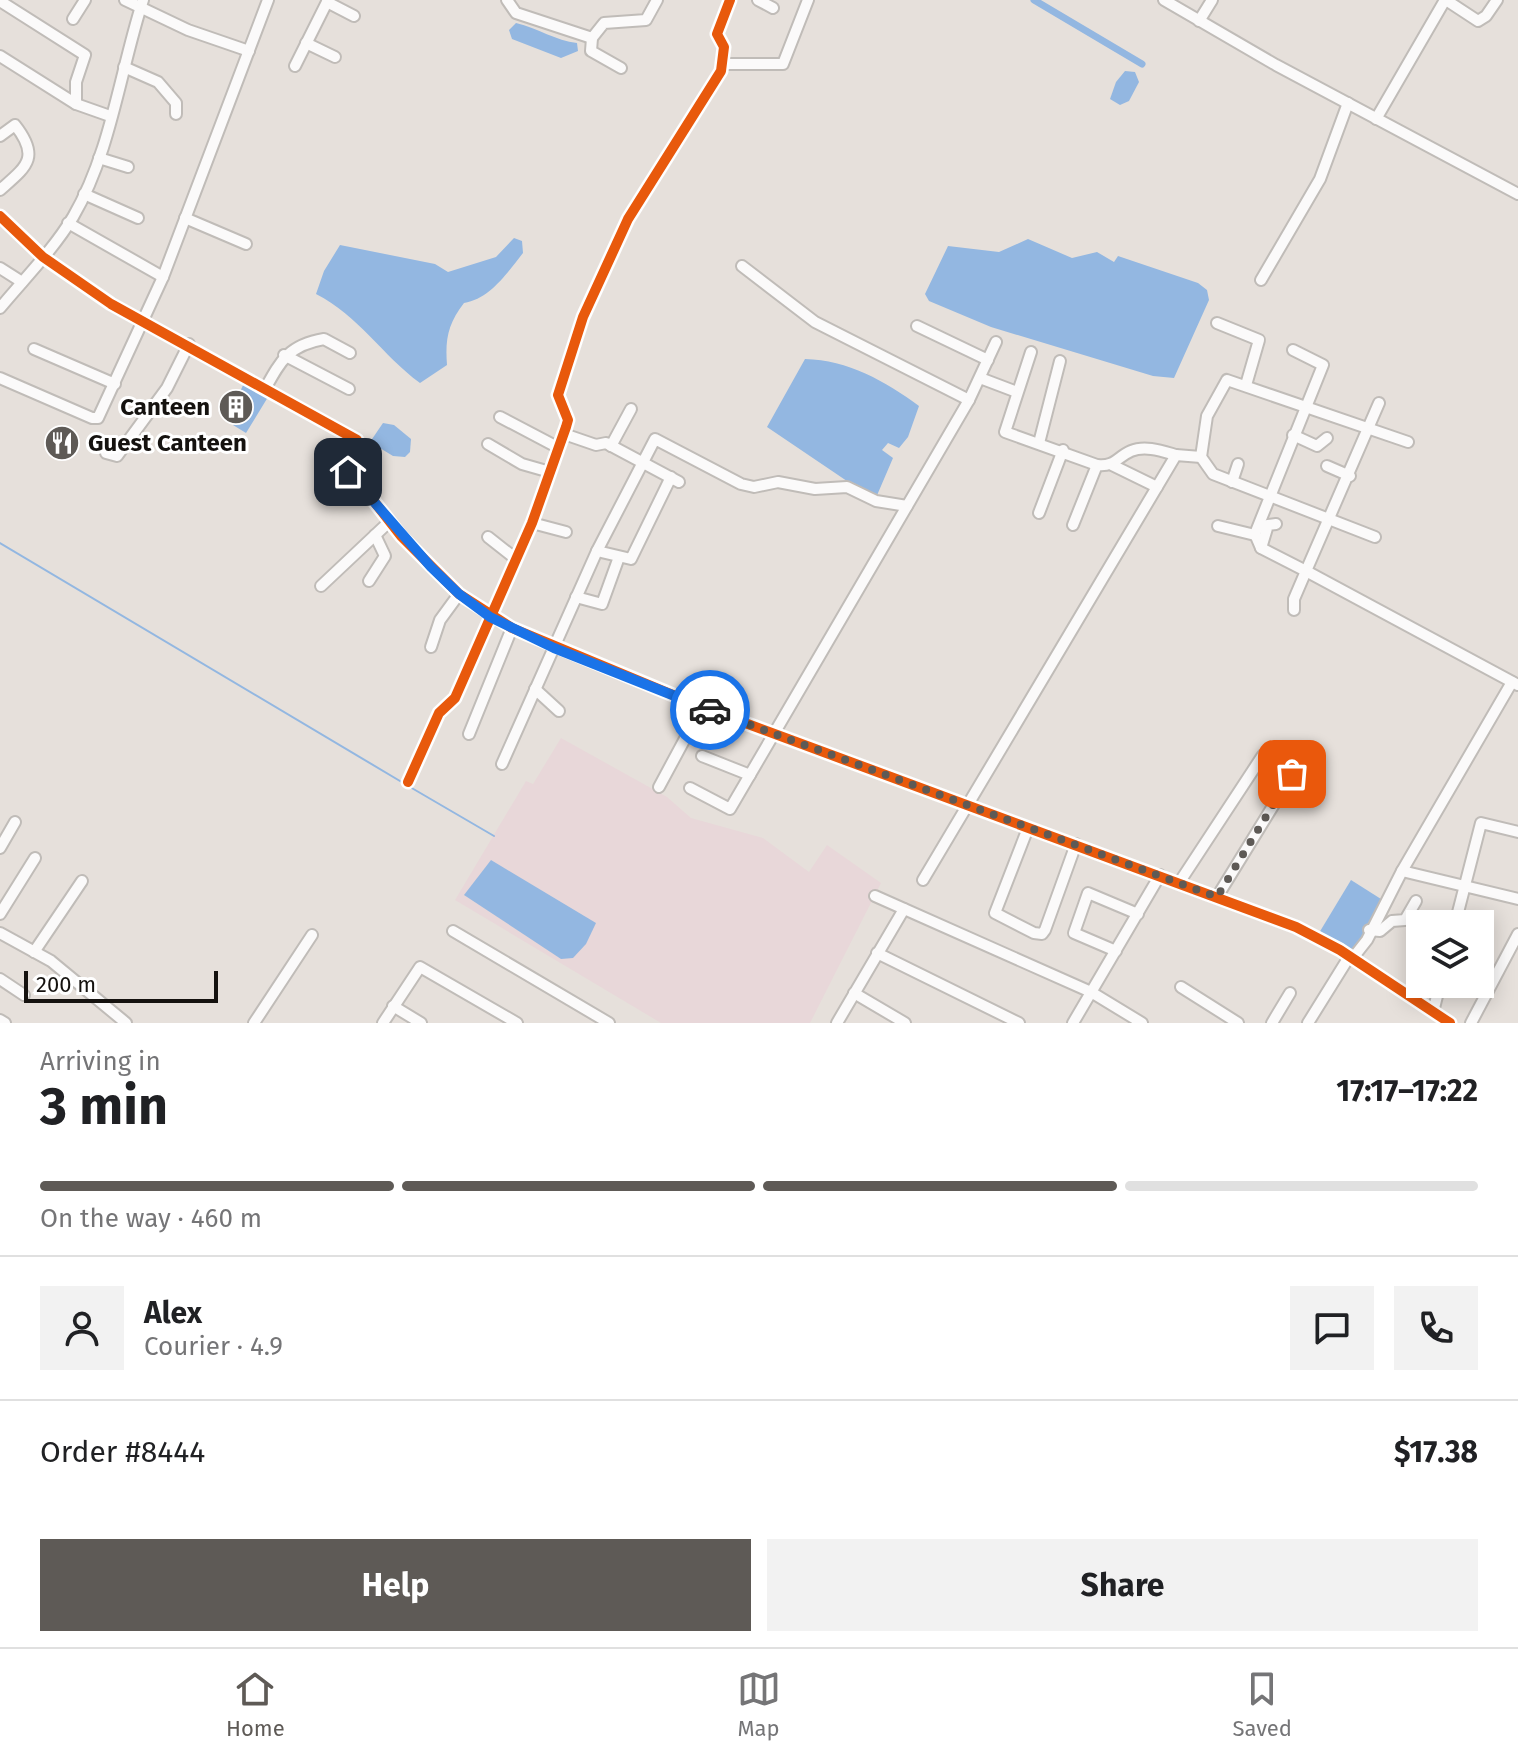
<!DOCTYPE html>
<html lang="en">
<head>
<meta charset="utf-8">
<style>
  body { margin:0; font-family:"Fira Sans",sans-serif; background:#f2f2f2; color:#202124; height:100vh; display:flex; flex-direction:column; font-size:30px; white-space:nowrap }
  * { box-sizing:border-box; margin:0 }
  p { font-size:26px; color:#757577 }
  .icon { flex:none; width:44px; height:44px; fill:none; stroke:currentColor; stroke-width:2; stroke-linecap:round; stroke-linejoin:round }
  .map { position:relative; height:1023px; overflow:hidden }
  .details { display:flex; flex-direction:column; background:#fff; flex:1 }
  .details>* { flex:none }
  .fabs { position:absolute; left:1406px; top:910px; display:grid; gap:16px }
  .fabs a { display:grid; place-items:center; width:88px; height:88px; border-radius:0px; background:#fff; box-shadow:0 4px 20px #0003; font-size:40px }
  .scale { position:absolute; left:24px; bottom:20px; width:194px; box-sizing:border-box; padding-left:8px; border:4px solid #15120f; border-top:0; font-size:22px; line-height:28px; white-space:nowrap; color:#15120f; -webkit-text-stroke:6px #fff; paint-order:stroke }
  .pin { position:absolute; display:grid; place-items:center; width:68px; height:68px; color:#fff; margin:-34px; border-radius:16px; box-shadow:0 4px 12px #0006 }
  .courier { position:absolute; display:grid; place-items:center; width:80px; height:80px; margin:-40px; border:6px solid #1a73e8; border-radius:50%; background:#fff; color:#222; box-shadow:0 2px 10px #0007 }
  .head em { font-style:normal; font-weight:700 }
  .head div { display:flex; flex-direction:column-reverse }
  .head { display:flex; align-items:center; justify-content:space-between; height:136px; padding:0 40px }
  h1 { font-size:52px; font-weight:700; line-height:60px }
  .bar { display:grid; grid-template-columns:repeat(4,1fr); gap:12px 8px; align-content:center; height:96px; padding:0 40px }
  .bar i { height:10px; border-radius:6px; background:#e0e0e0 }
  .bar .on { background:#5e5a56 }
  .bar p { grid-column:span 4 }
  .line { display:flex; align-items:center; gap:20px; padding:0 40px; border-top:2px solid #e0e0e0 }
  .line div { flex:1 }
  .round { display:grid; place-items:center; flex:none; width:84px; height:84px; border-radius:0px; background:#f2f2f2 }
  .cta { display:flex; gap:16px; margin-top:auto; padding:16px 40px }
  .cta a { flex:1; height:92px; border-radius:0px; background:#5e5a56; color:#fff; font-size:32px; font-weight:700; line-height:92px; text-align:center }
  .cta a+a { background:#f2f2f2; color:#202124 }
  .tab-bar { display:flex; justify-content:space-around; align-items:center; height:112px; border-top:2px solid #e0e0e0; background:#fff; font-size:22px; color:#757577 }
  .tab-bar a { display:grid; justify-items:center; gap:4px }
  .tab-bar .on { color:#5e5a56 }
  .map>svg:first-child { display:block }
  .education { fill:#e8d7d9 }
  .water { fill:#93b7e1 }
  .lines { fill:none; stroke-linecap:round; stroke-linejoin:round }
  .stream { stroke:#93b7e1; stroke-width:2 }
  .canal { stroke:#93b7e1; stroke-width:7 }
  .minor-casing { stroke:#c0bcb8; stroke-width:14 }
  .minor { stroke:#fbfafa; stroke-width:10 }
  .cycleway-casing { stroke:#fff; stroke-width:15 }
  .cycleway { stroke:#e8590c; stroke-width:10 }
  .done { stroke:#5e5a56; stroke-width:8; stroke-dasharray:0 14.4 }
  .route { stroke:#1a73e8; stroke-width:10 }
  .labels { text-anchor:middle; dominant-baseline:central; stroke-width:6; stroke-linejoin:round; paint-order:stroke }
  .poi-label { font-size:24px; font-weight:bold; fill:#15120f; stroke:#fff; text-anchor:end }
</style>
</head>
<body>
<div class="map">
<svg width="1518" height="1023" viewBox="0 0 1518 1023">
  <rect width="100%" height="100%" fill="#e6e0db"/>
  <polygon class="education" points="561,738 667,797 691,818 763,838 809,872 827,845 881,883 810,1023 661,1023 455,900 526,781 533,784"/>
  <g class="water">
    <path d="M 516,23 C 538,28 556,41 577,43 L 578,51 L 561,58 L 512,39 L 509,30 Z"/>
    <polygon points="1125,71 1135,72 1139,82 1129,101 1120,105 1110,99 1116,82"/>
    <path d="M 514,238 L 522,241 L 523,253 C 507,273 490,299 464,303 C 448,324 445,339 447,365 L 420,383 C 382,355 359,316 316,294 L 324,271 L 340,245 L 435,264 L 448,272 L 496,257 Z"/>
    <polygon points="1028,239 1072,258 1097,252 1114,262 1118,256 1198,283 1207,290 1209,300 1174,378 1153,376 991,327 929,301 925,294 948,246 999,252"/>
    <path d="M 805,359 C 848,360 885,381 919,406 L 908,437 L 899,448 L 888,443 L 882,450 L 893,458 L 875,500 L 767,427 Z"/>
    <polygon points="244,383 268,397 246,433 233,425 250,401 239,394"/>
    <polygon points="383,423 394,425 411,439 410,452 405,457 393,456 370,442"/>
    <polygon points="491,860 596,923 586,944 573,958 561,959 464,895"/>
    <polygon points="1351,880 1381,899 1363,939 1352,953 1319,933"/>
  </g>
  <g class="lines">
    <g class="stream">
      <polyline points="0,543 405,784"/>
      <polyline points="410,787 494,836"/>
    </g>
    <polyline class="canal" points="1034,0 1142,64"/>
    <g class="minor-casing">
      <g id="minor">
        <polyline points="125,0 188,30 249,51"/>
        <polyline points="507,0 516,13 592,38"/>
        <polyline points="758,0 773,8"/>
        <polyline points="1164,0 1276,65 1518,194"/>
        <polyline points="1446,0 1478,21 1486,16 1497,0"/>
        <polyline points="0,1 85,55 76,82 76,104"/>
        <polyline points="327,2 354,16"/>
        <polyline points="73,19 85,0"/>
        <polyline points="1199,21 1212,0"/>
        <polyline points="306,43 335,57"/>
        <polyline points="0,56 76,104 110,116"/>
        <polyline points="724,64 783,64 808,0"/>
        <polyline points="295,66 328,0"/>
        <polyline points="124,67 158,82 176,103 176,114"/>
        <polyline points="621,68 591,51 592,38 604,23 646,20 657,0"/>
        <polyline points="1376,119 1445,0"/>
        <path d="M 0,136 L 15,125 C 41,158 26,167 0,190"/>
        <polyline points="99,158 128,167"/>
        <polyline points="84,194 138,218"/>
        <polyline points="0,216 43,257 111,304 357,440 359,446 349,475 362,486 401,536 459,594 512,628 702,707 1296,927 1340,950 1450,1023"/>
        <polyline points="185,218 246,244"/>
        <polyline points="68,223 163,277"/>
        <polyline points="742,266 815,322 969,400"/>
        <polyline points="0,268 22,282"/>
        <polyline points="1261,280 1320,179 1348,103"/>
        <path d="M 0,308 C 25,278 53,250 73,217 C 111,152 120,71 143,0"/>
        <polyline points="1217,323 1259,340 1246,385"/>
        <polyline points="917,326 988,360"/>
        <polyline points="34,349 115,384"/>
        <polyline points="1293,350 1323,365 1255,534 1261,548 1306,571 1294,599 1294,610"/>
        <path d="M 1031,352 L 1005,432 L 1097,465 C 1115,467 1117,457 1131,451 C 1145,445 1162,451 1176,455"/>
        <polyline points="284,355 349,389"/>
        <polyline points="0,378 92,418 98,418 163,277 268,0"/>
        <polyline points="980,378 1017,392"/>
        <path d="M 265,389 C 281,360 289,345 324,339 L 350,353"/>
        <polyline points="1379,403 1306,571 1518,685"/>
        <polyline points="500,417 559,448"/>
        <polyline points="564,434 596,445 606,443 679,482"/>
        <polyline points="1293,435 1317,446 1327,438"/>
        <polyline points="1039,443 1060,361"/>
        <polyline points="488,444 522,464 550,472"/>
        <polyline points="611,446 631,409"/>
        <polyline points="106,453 117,456 167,388 189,344"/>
        <polyline points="1112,465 1157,487"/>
        <polyline points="1327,466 1350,476"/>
        <polyline points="1232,482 1238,464"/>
        <polyline points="1039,513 1063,450"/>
        <polyline points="532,523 566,532"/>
        <polyline points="1073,525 1097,465"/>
        <polyline points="1218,526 1255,535"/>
        <polyline points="488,537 516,559"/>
        <polyline points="1375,537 1213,474 1201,457 1207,416 1227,380 1408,442"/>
        <polyline points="1261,548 1268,525 1276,524"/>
        <polyline points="597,551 655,439 741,484 754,487 778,482 815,489 847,487 876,501 907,506"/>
        <polyline points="369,581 385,556 375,535"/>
        <polyline points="321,586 389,522"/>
        <polyline points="576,597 602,604 619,557"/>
        <polyline points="431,647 440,620 459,594"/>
        <polyline points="535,689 559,711"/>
        <polyline points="469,734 512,628"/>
        <polyline points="702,756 750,775"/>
        <polyline points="502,764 597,551 631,559 671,477"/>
        <polyline points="408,782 439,713 455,698 532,523 566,427 568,420 558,395 583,317 628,219 721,71 724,47 717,34 730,0"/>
        <polyline points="659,787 702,707"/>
        <polyline points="690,788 730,809 969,400 996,342"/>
        <polyline points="1028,828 995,913 1034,933 1042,934 1045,930 1076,844"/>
        <polyline points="0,848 15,822"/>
        <polyline points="1402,871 1512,682"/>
        <polyline points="923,880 1176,455 1201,457"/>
        <polyline points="1179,883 1263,755 1292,775 1217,897"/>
        <polyline points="875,896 1091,992 1142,1023"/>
        <polyline points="0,914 35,858"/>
        <polyline points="1455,924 1481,823 1518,832"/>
        <polyline points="1369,930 1380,931 1392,921 1405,920 1416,901"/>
        <polyline points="453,931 609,1023"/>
        <polyline points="0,933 51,961 126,1023"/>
        <polyline points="1116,951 1074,933 1088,893 1138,914"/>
        <polyline points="34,952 82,881"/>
        <polyline points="877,953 1019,1023"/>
        <polyline points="1352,959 1367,940 1402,871 1518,899"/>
        <polyline points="0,979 24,995"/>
        <polyline points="1181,987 1238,1023"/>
        <polyline points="854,993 905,1023"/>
        <polyline points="393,1006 421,1023"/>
        <polyline points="1433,1012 1440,984"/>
        <polyline points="0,1020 5,1023"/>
        <polyline points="254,1023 312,935"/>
        <polyline points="383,1023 420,967 517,1023"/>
        <polyline points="837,1023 904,909"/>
        <polyline points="1073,1023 1160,875"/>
        <polyline points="1272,1023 1290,993"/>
        <polyline points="1308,1023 1349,957"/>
        <polyline points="1471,1023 1518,934"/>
      </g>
    </g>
    <use href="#minor" class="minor"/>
    <g class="cycleway-casing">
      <g id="cycleway">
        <polyline points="0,216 43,257 111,304 357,440 359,446 349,475 362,486 401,536 459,594 512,628 702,707 1296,927 1340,950 1450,1023"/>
        <polyline points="408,782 439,713 455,698 532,523 566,427 568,420 558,395 583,317 628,219 721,71 724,47 717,34 730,0"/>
      </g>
    </g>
    <use href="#cycleway" class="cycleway"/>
  </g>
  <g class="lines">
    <polyline class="done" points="710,710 1217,897 1292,774"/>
    <polyline class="route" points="348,472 431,567 459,594 490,617 554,648 710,710"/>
  </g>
  <defs>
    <g id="building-disc" transform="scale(1.8)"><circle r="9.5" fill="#5e5a56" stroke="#fff"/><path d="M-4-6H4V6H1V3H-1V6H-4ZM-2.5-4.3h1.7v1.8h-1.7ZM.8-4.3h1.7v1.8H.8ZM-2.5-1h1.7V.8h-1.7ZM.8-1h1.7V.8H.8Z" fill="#fff"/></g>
    <g id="restaurant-disc" transform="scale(1.8)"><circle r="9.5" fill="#5e5a56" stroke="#fff"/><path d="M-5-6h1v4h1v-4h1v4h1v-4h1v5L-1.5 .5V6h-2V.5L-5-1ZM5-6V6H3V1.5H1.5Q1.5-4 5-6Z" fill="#fff"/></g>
  </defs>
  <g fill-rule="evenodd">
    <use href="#building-disc" x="236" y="407"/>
    <use href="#restaurant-disc" x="62" y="443"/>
  </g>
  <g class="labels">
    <g class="poi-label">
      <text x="210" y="407">Canteen</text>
      <text x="88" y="443" text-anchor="start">Guest Canteen</text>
    </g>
  </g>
</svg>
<div class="fabs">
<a><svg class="icon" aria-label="layers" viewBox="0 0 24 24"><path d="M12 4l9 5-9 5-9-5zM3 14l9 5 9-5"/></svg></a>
</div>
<div class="scale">200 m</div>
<div class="pin" style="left:1292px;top:774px;background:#ea580c"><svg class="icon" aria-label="bag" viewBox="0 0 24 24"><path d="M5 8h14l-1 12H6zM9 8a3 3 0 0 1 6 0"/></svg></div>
<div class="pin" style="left:348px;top:472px;background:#1f2937"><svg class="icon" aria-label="home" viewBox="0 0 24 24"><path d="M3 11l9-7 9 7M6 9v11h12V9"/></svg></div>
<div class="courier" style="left:710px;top:710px"><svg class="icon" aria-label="car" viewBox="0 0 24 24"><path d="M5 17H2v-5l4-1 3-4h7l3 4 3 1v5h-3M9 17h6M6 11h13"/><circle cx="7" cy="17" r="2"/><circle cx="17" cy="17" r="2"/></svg></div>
</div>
<section class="details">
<div class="head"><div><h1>3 min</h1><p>Arriving in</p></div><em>17:17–17:22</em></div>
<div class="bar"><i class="on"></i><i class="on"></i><i class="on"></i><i></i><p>On the way · 460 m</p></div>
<div class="line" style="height:144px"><a class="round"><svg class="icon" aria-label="person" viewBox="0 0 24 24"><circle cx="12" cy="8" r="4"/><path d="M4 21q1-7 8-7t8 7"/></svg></a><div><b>Alex</b><p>Courier · 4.9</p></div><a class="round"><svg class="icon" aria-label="chat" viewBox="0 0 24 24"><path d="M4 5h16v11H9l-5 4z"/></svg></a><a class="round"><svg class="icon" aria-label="phone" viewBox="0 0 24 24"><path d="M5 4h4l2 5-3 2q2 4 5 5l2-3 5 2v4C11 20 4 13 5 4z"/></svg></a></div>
<div class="line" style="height:104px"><div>Order #8444</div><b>$17.38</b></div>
<div class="cta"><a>Help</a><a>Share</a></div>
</section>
<nav class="tab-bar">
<a class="on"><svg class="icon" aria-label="home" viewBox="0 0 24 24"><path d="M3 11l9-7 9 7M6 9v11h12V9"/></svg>Home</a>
<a><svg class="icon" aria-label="map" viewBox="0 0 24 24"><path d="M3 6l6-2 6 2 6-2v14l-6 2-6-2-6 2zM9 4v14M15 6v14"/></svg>Map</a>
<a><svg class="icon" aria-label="saved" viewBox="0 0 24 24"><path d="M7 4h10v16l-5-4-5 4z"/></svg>Saved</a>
</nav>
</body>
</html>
